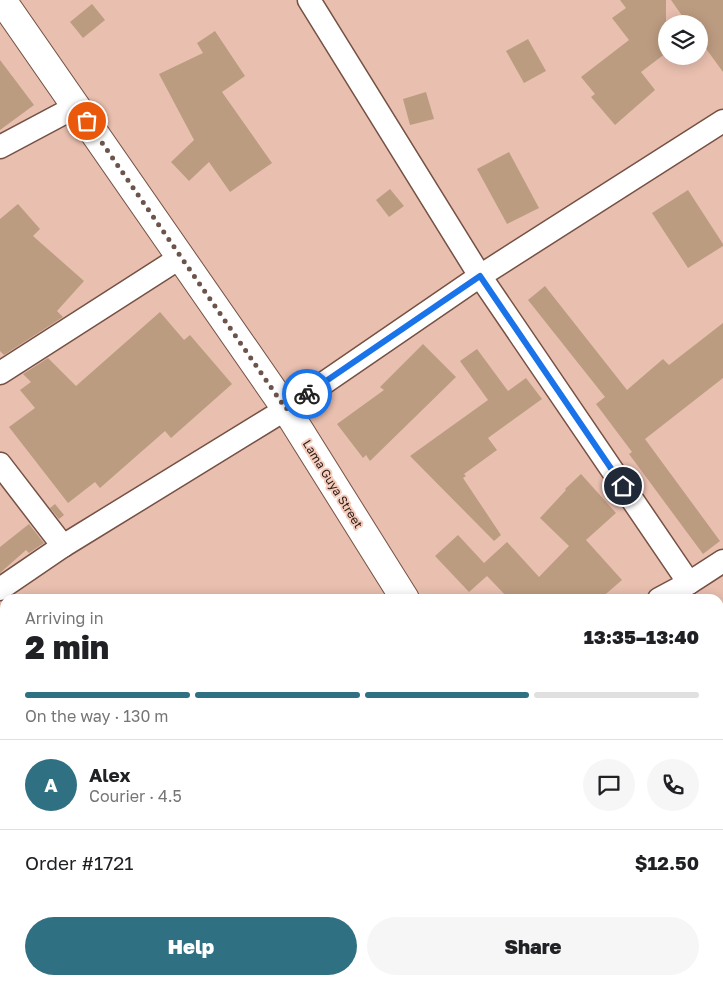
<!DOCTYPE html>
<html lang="en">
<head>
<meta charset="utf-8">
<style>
  body { margin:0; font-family:"Golos Text",sans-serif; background:#f6f6f6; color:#202124; height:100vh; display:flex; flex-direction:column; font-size:19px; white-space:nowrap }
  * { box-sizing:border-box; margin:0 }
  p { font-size:16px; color:#757577 }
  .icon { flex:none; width:28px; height:28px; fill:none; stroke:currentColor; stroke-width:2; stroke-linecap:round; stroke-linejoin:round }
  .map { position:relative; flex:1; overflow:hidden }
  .side { position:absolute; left:0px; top:594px; width:724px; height:391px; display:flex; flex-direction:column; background:#fff; border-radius:15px 15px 0 0; box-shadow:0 2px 12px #0003 }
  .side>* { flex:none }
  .controls { position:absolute; left:658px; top:15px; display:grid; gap:10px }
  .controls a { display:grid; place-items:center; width:50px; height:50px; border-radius:50%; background:#fff; box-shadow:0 2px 12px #0003; font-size:25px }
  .pin { position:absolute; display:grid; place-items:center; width:42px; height:42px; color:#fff; margin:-21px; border:2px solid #fff; border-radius:50%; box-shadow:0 1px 5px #0007 }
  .courier { position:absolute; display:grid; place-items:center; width:50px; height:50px; margin:-25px; border:4px solid #1a73e8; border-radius:50%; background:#fff; color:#222; box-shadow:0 1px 6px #0007 }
  .overview em { font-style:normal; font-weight:800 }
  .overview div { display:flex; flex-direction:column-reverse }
  .overview { display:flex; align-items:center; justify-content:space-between; height:85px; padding:0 25px }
  h1 { font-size:32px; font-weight:800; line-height:38px }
  .bar { display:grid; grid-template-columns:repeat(4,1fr); gap:8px 5px; align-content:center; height:60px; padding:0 25px }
  .bar i { height:6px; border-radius:4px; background:#e0e0e0 }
  .bar .active { background:#2f7083 }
  .bar p { grid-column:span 4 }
  .line { display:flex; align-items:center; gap:12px; padding:0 25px; border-top:1px solid #e0e0e0 }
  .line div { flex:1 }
  .round { display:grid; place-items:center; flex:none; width:52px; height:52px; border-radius:26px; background:#f6f6f6 }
  .action { display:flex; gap:10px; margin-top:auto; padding:10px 25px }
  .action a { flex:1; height:58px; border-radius:30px; background:#2f7083; color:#fff; font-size:20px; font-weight:800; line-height:58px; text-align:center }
  .action a+a { background:#f6f6f6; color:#202124 }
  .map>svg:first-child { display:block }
  .building { fill:#bc9c81 }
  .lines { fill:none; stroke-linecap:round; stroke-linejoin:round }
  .minor-casing { stroke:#755144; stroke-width:25 }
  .tertiary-casing { stroke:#755144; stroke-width:30 }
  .minor { stroke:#fff; stroke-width:22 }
  .tertiary { stroke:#fff; stroke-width:28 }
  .done { stroke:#6c544a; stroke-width:5; stroke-dasharray:0 9 }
  .route { stroke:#1a73e8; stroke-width:6 }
  .labels { text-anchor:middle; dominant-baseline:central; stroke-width:4; stroke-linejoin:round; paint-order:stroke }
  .street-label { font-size:12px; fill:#291a14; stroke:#f6ccbc }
</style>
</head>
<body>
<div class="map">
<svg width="723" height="984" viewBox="0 0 723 984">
  <rect width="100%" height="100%" fill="#e9bfaf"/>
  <g class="building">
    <polygon points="620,0 666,0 666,53 641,72 655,90 615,125 591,97 595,94 581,77 629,40 612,18 626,8"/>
    <polygon points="671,0 723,0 723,72 699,39 699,24 688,24"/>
    <polygon points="92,4 105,20 83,38 70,22"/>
    <polygon points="215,31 245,76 222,92 272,163 230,192 209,162 189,181 171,162 194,140 159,74 203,53 197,43"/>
    <polygon points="528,39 546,71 524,83 506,51"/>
    <polygon points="0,60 34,105 0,130"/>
    <polygon points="426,92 434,119 410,125 403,99"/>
    <polygon points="509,152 539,208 507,224 477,169"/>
    <polygon points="390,189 404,206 389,217 376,200"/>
    <polygon points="688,190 723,244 723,246 688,268 652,213"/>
    <polygon points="18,204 40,229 33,236 84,281 57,311 63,317 4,355 0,351 0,219"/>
    <polygon points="545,286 627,390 663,359 669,365 723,323 723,378 645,439 720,541 703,554 629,454 632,452 596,404 605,397 528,300"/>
    <polygon points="160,312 184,340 190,335 232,384 171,438 165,431 100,488 95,482 68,503 9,427 35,408 20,390 31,382 23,374 48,358 76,386"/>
    <polygon points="423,344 456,377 370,461 366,455 363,458 337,424 384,390 380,387"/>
    <polygon points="477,349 508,391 526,378 542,399 488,438 497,450 464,474 466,476 463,478 501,535 494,541 410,456 488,400 460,361"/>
    <polygon points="581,474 616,513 586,540 622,580 600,599 509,599 487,576 469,592 435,556 458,535 484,563 507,542 539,577 569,546 540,518 566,490 565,489"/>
    <polygon points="55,504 64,515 59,519 50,508"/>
    <polygon points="29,524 44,543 29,553 26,550 0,573 0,547"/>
  </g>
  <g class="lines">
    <g class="minor-casing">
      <g id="minor">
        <polyline points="309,0 480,276 689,583"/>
        <polyline points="0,147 77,106"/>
        <polyline points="0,373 181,257"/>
        <polyline points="0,464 63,546"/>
        <polyline points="0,589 63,546 286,409 480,276 723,121"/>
        <polyline points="659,599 689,583 723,561"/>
      </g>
    </g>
    <g class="tertiary-casing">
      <g id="tertiary">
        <polyline points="2,0 286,409 405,599"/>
        <polyline points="719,883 723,881"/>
        <polyline points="719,934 723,932"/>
        <polyline points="562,984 568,980"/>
        <polyline points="640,984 646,980"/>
      </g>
    </g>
    <use href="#minor" class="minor"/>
    <use href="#tertiary" class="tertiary"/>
  </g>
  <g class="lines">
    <polyline class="done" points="87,121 286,409 307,394"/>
    <polyline class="route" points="307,394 480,276 623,486"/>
  </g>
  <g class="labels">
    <g class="street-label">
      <text transform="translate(333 484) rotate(58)">Lama Guya Street</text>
    </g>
  </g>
</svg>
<div class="controls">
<a><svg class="icon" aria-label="layers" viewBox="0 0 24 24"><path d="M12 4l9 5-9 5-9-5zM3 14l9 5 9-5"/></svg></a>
</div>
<div class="pin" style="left:87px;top:121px;background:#ea580c"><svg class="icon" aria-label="bag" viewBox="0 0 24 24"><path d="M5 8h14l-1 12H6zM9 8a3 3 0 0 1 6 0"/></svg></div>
<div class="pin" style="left:623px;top:486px;background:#1f2937"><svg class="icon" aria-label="home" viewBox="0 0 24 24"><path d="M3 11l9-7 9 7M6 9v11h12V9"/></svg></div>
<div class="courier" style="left:307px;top:394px"><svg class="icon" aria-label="bike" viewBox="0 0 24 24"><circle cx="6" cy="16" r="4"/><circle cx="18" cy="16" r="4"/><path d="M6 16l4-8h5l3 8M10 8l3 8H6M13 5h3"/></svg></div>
<section class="side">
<div class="overview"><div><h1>2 min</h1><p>Arriving in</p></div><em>13:35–13:40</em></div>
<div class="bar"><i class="active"></i><i class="active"></i><i class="active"></i><i></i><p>On the way · 130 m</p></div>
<div class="line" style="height:90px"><b class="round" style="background:#2f7083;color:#fff">A</b><div><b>Alex</b><p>Courier · 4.5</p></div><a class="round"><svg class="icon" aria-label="chat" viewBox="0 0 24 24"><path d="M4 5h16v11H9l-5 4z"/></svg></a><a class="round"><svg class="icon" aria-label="phone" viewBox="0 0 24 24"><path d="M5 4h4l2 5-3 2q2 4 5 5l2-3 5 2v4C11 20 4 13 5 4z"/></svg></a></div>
<div class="line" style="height:65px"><div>Order #1721</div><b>$12.50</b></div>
<div class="action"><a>Help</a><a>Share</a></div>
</section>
</div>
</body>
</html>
